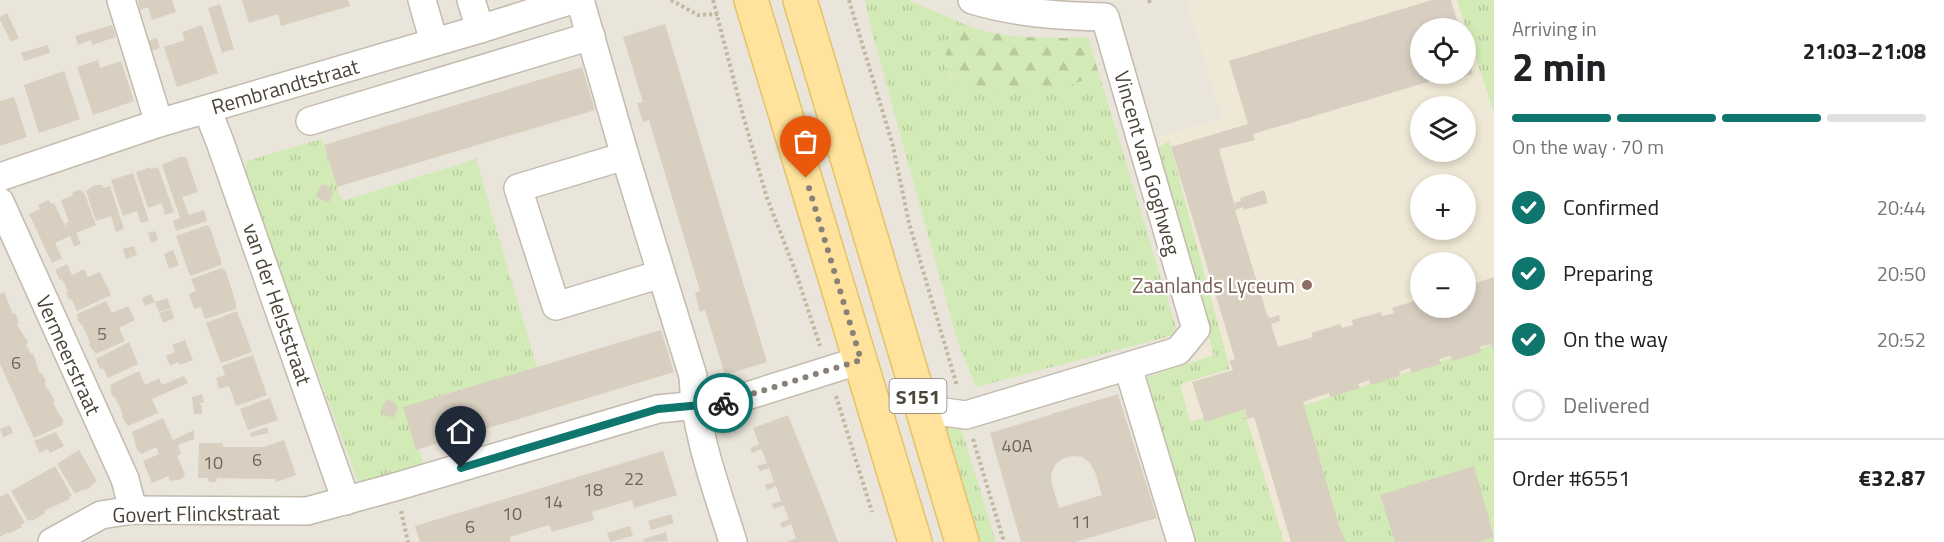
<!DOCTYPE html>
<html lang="en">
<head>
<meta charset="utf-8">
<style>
  body { margin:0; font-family:"Titillium Web",sans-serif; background:#f2f2f2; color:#202124; height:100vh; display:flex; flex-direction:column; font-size:22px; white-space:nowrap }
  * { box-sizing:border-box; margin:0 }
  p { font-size:20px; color:#757577 }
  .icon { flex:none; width:33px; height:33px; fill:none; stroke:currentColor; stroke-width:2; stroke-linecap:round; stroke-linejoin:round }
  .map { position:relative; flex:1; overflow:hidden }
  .drawer { display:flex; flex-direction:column; background:#fff; width:450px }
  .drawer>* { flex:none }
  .fabs { position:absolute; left:1410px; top:18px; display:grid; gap:12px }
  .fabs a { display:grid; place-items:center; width:66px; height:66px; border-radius:50%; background:#fff; box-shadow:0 3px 9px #0003; font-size:30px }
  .pin { position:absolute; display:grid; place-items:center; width:51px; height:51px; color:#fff; margin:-62px -26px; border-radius:50% 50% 50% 0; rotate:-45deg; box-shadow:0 0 6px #0007 }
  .pin .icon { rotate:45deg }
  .courier { position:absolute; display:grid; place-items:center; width:60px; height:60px; margin:-30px; border:4px solid #0f766e; border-radius:50%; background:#fff; color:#222; box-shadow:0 2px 8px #0007 }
  .head em { font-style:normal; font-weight:700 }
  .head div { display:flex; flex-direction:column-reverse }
  .head { display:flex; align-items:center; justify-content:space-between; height:102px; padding:0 18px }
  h1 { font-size:39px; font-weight:700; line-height:45px }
  .bar { display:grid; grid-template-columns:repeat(4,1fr); gap:9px 6px; align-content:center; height:72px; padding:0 18px }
  .bar i { height:8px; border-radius:4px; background:#e0e0e0 }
  .bar .active { background:#0f766e }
  .bar p { grid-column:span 4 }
  .line { display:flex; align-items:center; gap:15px; padding:0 18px; border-top:2px solid #e0e0e0 }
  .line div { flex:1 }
  ol { padding:0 18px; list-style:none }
  li { display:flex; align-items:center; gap:18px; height:66px }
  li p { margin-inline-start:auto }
  li .icon { padding:6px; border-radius:50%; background:#0f766e; color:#fff; stroke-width:4 }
  li:last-child { color:#757577 }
  li i { width:33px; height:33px; border:3px solid #e0e0e0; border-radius:50% }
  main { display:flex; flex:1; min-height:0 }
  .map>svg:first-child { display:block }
  .residential { fill:#eae5da; fill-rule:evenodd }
  .education { fill:#efe8d6; fill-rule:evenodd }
  .grass { fill:url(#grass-tufts) }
  .forest { fill:url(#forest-firs) }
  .building { fill:#d8cfc1; fill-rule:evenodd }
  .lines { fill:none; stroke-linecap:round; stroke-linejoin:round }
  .minor-casing { stroke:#c2bbae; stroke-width:30 }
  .major-casing { stroke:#e6c16a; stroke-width:36 }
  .path { stroke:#c4b79f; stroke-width:4; stroke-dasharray:3 3; stroke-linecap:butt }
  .minor { stroke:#fff; stroke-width:27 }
  .major { stroke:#ffe39c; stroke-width:33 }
  .done { stroke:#878178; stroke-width:6; stroke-dasharray:0 10.8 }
  .route { stroke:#0f766e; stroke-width:8 }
  .education-dot { fill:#8d6e63; stroke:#fff; stroke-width:2 }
  .labels { text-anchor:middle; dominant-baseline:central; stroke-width:4.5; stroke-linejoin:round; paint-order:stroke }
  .number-label { font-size:18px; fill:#6e675b }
  .shield { fill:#fff; stroke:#817c74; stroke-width:1.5 }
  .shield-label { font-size:20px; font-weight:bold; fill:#4b4439 }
  .street-label { font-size:21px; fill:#4b4439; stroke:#fff }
  .education-label { font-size:21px; fill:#785e54; stroke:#fff; text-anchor:end }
</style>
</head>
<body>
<main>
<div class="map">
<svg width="1494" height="542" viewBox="0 0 1494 542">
  <defs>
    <pattern id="grass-tufts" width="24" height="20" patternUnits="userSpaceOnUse" patternTransform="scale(1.5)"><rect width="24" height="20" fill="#d2eab5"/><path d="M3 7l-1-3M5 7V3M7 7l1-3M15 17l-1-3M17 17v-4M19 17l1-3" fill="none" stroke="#b6ca9c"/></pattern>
    <pattern id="forest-firs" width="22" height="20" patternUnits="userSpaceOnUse" patternTransform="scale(1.5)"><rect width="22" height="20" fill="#d2eab5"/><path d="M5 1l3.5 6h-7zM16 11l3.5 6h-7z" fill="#b6ca9c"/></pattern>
  </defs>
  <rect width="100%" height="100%" fill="#f6f3ec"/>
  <path class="residential" d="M 0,0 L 1494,0 L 1494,542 L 0,542 ZM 1420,28 L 1466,28 L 1466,74 L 1420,74 ZM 1420,106 L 1466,106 L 1466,152 L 1420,152 ZM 1420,184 L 1466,184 L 1466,230 L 1420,230 ZM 1420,262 L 1466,262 L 1466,308 L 1420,308 Z"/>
  <path class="education" d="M 1186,0 L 1492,0 L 1494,5 L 1494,480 L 1454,542 L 1253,542 L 1158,385 L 1209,345 L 1158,137 L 1222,118 ZM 1420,28 L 1466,28 L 1466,74 L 1420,74 ZM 1420,106 L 1466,106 L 1466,152 L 1420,152 ZM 1420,184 L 1466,184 L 1466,230 L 1420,230 ZM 1420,262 L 1466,262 L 1466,308 L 1420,308 Z"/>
  <g class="grass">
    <polygon points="865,0 908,0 971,27 956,39 945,63 951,78 962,88 995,91 1050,91 1099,74 1178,334 976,387 958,343 873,36"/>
    <polygon points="1457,0 1494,0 1494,113"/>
    <polygon points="321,139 342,201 476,159 537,368 406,409 428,477 364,497 245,177 247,161"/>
    <polygon points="1169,141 1230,369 1180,384 1190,422 1243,407 1284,542 1194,542 1144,378 1214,355 1154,150"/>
    <polygon points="1494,344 1494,542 1334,542 1296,408"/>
    <polygon points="940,426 961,428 996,542 975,542"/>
  </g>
  <path class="forest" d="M 971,27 C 1003,39 1053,39 1088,37 L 1099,74 C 1084,80 1067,87 1051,91 C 1040,93 974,92 964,88 C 955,85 950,75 947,67 C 939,50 959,36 971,27 Z"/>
  <g class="building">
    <polygon points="138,0 172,0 176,12 152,20 148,7 140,10"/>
    <polygon points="242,0 348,0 350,6 281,26 278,14 249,23"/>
    <polygon points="1432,0 1451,0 1459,28 1420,28 1420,74 1466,74 1466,51 1473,74 1440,84 1438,79 1253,134 1255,140 1219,149 1234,203 1241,201 1240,198 1264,190 1268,203 1244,210 1243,207 1235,210 1267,315 1270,318 1279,315 1280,321 1271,324 1278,347 1313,337 1311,333 1340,324 1342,328 1353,325 1352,320 1381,312 1382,316 1394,313 1392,308 1420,299 1420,308 1466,308 1466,291 1474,288 1473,284 1494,277 1494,352 1491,344 1480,347 1481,352 1452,361 1451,356 1439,359 1441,364 1411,373 1410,368 1399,372 1400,376 1371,385 1369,380 1358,384 1360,388 1330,397 1329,393 1303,402 1341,532 1342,532 1346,542 1291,542 1254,417 1243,420 1243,418 1247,417 1245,409 1205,422 1192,382 1233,370 1229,361 1235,359 1171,147 1248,124 1229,61"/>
    <polygon points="220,4 234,49 222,53 208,8"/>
    <polygon points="7,13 19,38 11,42 0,20 0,17"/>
    <polygon points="665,24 767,362 725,375 705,310 700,312 695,293 700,291 649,120 643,122 637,103 643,102 623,37"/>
    <polygon points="112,25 116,37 92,45 91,40 78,45 75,36"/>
    <polygon points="202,25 218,73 177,87 164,47 185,40 182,32"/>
    <polygon points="157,38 160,48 150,51 147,41"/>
    <polygon points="48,45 50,53 24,61 21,53"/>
    <polygon points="98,60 100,68 121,61 134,101 93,115 77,67"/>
    <polygon points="582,67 595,110 337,187 324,145"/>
    <polygon points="64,71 80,119 39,133 24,85"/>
    <polygon points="14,97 27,137 0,146 0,101"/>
    <polygon points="180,157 186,157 198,192 182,197 189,215 204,210 207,221 176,231 173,221 180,218 162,165"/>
    <polygon points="151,167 151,169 158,167 174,212 165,215 162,203 148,208 136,172"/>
    <polygon points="133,173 149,221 141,223 137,211 123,216 111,180"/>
    <polygon points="322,184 331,188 333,194 328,203 315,196"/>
    <polygon points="94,185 102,185 103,188 110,186 124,229 116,232 111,216 96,221 86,191"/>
    <polygon points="79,190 84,192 96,225 76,233 81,244 74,247 70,236 55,243 62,258 52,263 29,214 40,209 38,205 49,200 51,204 54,203 67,230 65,223 69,222 61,200 72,196 73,192"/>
    <polygon points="207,225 210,228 221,260 221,265 190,276 176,236"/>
    <polygon points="155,231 158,240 151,243 148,233"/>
    <polygon points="134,246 137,255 126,259 123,249"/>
    <polygon points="173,250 179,265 169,269 164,254"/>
    <polygon points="67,264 72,275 84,269 88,277 100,272 111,295 77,311 72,300 69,299 66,294 68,291 62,279 60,280 55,270"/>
    <polygon points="222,268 226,272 236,303 236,309 205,319 201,307 194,309 189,294 196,291 191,279"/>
    <polygon points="4,292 13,314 15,313 19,322 17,325 28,342 26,345 31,354 33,353 40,374 42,373 46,382 44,383 55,401 53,402 54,405 64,422 62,422 63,425 34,438 0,364 0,294"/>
    <polygon points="151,294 155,302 145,306 142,298"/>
    <polygon points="167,298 171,308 159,312 155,302"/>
    <polygon points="106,301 112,313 128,306 135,320 119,328 125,341 96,354 89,345 90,342 83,326 78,321 77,314"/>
    <polygon points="171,309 174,318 163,323 159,313"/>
    <polygon points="237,311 252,352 221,363 206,323"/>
    <polygon points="661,330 674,372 416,450 403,407"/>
    <polygon points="185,340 193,360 180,365 178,362 170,366 166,356 175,352 172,345"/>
    <polygon points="129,342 138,364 108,378 103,368 100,369 96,359"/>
    <polygon points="253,355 267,395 236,406 229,386 219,389 216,378 225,375 222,366"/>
    <polygon points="139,371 145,385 159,378 162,385 184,376 188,383 152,399 158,413 128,426 122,417 123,414 115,397 112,396 110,385"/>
    <polygon points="202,394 204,402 199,404 202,406 202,414 194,414 192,397"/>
    <path d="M 1118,394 L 1157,518 L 1075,542 L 1021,542 L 990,433 L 1053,414 L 1052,412 L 1055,413 ZM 1072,456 L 1082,457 L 1090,463 L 1095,472 L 1102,495 L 1059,508 L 1052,485 L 1051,475 L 1055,465 L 1062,459 Z"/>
    <polygon points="270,398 278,420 248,430 240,409"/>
    <polygon points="387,399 396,404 398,409 393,418 380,412"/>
    <polygon points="788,415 826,510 838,542 787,542 796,538 791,524 782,528 780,523 789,519 783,505 774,509 772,504 781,501 776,486 767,490 765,485 774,482 769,468 760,471 757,466 767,463 761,449 752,453 750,448 759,444 753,428"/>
    <polygon points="163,418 173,440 194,430 194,439 178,445 181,454 177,456 185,474 182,479 170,481 168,476 152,483 143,461 159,454 156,447 142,454 137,450 132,432"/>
    <polygon points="10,425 13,433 3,437 0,429"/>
    <polygon points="267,427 269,433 251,437 250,433"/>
    <polygon points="56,432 64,446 50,453 48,449 40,453 34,441"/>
    <polygon points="284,440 296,475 276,482 275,479 217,478 216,482 209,482 208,478 198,478 199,443 223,443 223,447 264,447"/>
    <polygon points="79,450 97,481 86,490 84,489 75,494 57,464"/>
    <polygon points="663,451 677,495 634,508 632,500 592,512 594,520 552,532 549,525 510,537 511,542 420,542 415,526"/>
    <polygon points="55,466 72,496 69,497 70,499 50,508 44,511 45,513 32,521 31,519 28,521 11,491"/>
    <polygon points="1474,466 1494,537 1479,542 1395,542 1380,495"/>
    <polygon points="8,493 25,523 21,525 22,527 9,534 8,532 0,537 0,497"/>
    <polygon points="671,514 674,523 651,530 648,521"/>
    <polygon points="630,526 633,536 610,542 607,533"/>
    <polygon points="666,532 668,541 644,542 643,539"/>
  </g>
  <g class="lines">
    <g class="minor-casing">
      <g id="minor">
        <polyline points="121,0 159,123"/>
        <polyline points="422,0 434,42"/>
        <polyline points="471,0 480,29"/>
        <path d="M 580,0 L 625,156 L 693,376 C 695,433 716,487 733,542"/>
        <polyline points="207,109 220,142 346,501"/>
        <polyline points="310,121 591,36"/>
        <polyline points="625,156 518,188 556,306 661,274"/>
        <polyline points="0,177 159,123 480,29 572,0"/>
        <polyline points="0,202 125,479 133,510"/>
        <polyline points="1128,367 1181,542"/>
        <path d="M 922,409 L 966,415 L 1178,351 L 1196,329 L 1105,17 C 1060,16 1015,13 972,0"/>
        <polyline points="52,542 101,515 133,510 307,511 395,487 658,409 728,402 861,360"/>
      </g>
    </g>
    <g class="major-casing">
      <g id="major">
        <polyline points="751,0 915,542"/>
        <polyline points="800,0 962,542"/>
      </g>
    </g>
    <g class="path">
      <polyline points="671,0 698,15 718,14"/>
      <polyline points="713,0 744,119 767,198 795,270 820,346"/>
      <polyline points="849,0 893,146 909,223 957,386"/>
      <polyline points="1149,0 1150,3"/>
      <polyline points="836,396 872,512"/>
      <polyline points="973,439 1004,542"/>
      <polyline points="401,511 408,542"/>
    </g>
    <use href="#minor" class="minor"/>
    <use href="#major" class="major"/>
  </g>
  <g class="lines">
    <polyline class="done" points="723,403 861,360 806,178"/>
    <polyline class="route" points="461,468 658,409 723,403"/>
  </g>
  <circle class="education-dot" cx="1307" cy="285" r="6"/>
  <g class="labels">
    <g class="number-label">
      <text x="102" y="333">5</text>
      <text x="16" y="362">6</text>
      <text x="1017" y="445">40A</text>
      <text x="257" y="459">6</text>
      <text x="213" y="462">10</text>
      <text x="634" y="478">22</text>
      <text x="593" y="489">18</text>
      <text x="553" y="501">14</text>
      <text x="512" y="513">10</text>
      <text x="1081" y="521">11</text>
      <text x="470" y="526">6</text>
    </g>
    <rect class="shield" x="889.5" y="379" width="57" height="34" rx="4.5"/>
    <g class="shield-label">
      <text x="918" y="396">S151</text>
    </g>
    <g class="street-label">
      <text transform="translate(285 86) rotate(-16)">Rembrandtstraat</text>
      <text transform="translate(1148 163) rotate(74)">Vincent van Goghweg</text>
      <text transform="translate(278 304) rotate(71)">van der Helststraat</text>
      <text transform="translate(69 355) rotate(66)">Vermeerstraat</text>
      <text transform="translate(196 513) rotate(-1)">Govert Flinckstraat</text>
    </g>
    <g class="education-label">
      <text x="1295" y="285">Zaanlands Lyceum</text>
    </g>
  </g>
</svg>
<div class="fabs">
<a><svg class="icon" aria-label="locate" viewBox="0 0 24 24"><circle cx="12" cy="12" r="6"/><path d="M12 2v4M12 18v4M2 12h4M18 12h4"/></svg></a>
<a><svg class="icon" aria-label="layers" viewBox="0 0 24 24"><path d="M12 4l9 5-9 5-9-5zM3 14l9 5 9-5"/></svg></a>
<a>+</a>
<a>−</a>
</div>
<div class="pin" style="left:806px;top:178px;background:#ea580c"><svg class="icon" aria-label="bag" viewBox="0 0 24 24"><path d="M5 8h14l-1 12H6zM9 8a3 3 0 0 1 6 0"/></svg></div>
<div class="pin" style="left:461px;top:468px;background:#1f2937"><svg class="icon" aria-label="home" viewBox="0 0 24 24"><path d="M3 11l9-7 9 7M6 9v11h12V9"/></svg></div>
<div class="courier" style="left:723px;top:403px"><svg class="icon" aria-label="bike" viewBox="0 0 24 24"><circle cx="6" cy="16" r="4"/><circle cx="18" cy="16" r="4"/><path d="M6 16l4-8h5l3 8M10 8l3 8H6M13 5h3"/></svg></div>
</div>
<section class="drawer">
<div class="head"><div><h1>2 min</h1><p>Arriving in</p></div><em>21:03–21:08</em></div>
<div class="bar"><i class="active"></i><i class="active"></i><i class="active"></i><i></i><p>On the way · 70 m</p></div>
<ol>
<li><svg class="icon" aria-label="check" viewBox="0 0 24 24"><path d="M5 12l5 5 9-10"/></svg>Confirmed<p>20:44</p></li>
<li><svg class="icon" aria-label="check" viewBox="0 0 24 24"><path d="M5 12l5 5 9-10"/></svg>Preparing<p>20:50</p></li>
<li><svg class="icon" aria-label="check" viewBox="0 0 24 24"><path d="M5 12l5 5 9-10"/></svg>On the way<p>20:52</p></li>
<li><i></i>Delivered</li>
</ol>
<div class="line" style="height:78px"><div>Order #6551</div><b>€32.87</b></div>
</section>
</main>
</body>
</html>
